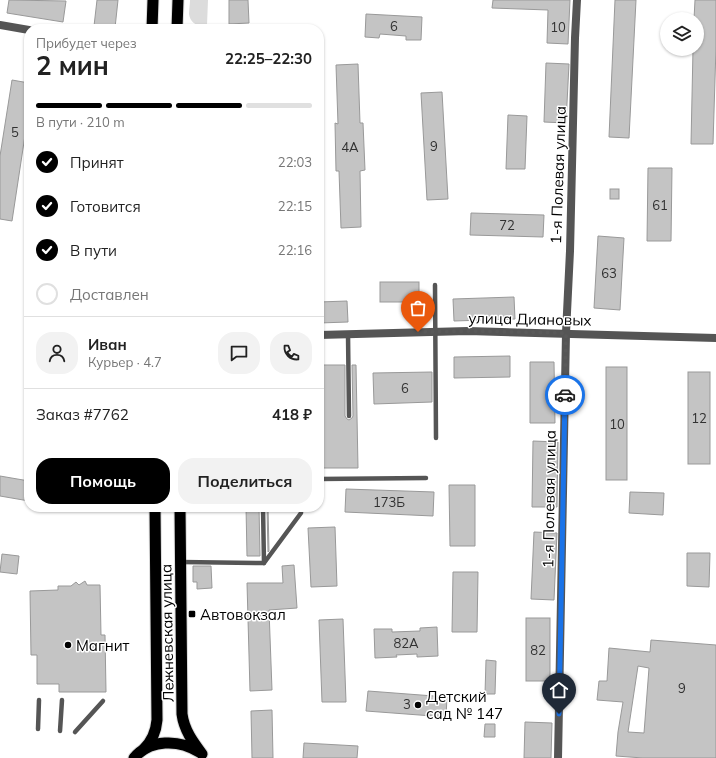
<!DOCTYPE html>
<html lang="ru">
<head>
<meta charset="utf-8">
<style>
  body { margin:0; font-family:Mulish,sans-serif; background:#f2f2f2; color:#222; height:100vh; display:flex; flex-direction:column; font-size:15px; white-space:nowrap }
  * { box-sizing:border-box; margin:0 }
  p { font-size:13px; color:#767676 }
  .icon { flex:none; width:22px; height:22px; fill:none; stroke:currentColor; stroke-width:2; stroke-linecap:round; stroke-linejoin:round }
  .map { position:relative; flex:1; overflow:hidden }
  .drawer { position:absolute; left:24px; top:24px; width:300px; height:488px; display:flex; flex-direction:column; background:#fff; border-radius:16px; box-shadow:0 1px 3px #0004 }
  .drawer>* { flex:none }
  .fabs { position:absolute; left:660px; top:12px; display:grid; gap:8px }
  .fabs a { display:grid; place-items:center; width:44px; height:44px; border-radius:50%; background:#fff; box-shadow:0 1px 3px #0004; font-size:20px }
  .pin { position:absolute; display:grid; place-items:center; width:34px; height:34px; color:#fff; margin:-41px -17px; border-radius:50% 50% 50% 0; rotate:-45deg; box-shadow:0 0 4px #0007 }
  .pin .icon { rotate:45deg }
  .courier { position:absolute; display:grid; place-items:center; width:40px; height:40px; margin:-20px; border:3px solid #1a73e8; border-radius:50%; background:#fff; color:#222; box-shadow:0 1px 5px #0007 }
  .summary em { font-style:normal; font-weight:700 }
  .summary div { display:flex; flex-direction:column-reverse }
  .summary { display:flex; align-items:center; justify-content:space-between; height:68px; padding:0 12px }
  h1 { font-size:26px; font-weight:700; line-height:30px }
  .bar { display:grid; grid-template-columns:repeat(4,1fr); gap:6px 4px; align-content:center; height:48px; padding:0 12px }
  .bar i { height:5px; border-radius:3px; background:#e0e0e0 }
  .bar .selected { background:#000 }
  .bar p { grid-column:span 4 }
  .line { display:flex; align-items:center; gap:10px; padding:0 12px; border-top:1px solid #e0e0e0 }
  .line div { flex:1 }
  .round { display:grid; place-items:center; flex:none; width:42px; height:42px; border-radius:16px; background:#f2f2f2 }
  ol { padding:0 12px; list-style:none }
  li { display:flex; align-items:center; gap:12px; height:44px }
  li p { margin-inline-start:auto }
  li .icon { padding:4px; border-radius:50%; background:#000; color:#fff; stroke-width:4 }
  li:last-child { color:#767676 }
  li i { width:22px; height:22px; border:2px solid #e0e0e0; border-radius:50% }
  .primary-button { display:flex; gap:8px; margin-top:auto; padding:8px 12px }
  .primary-button a { flex:1; height:46px; border-radius:16px; background:#000; color:#fff; font-size:16px; font-weight:700; line-height:46px; text-align:center }
  .primary-button a+a { background:#f2f2f2; color:#222 }
  .map>svg:first-child { display:block }
  .green { fill:#dcdcdc }
  .building { fill:#c4c4c4; stroke:#999; fill-rule:evenodd }
  .lines { fill:none; stroke-linecap:round; stroke-linejoin:round }
  .trunk-casing { stroke:#dbdbdb; stroke-width:13 }
  .service { stroke:#555; stroke-width:4.5 }
  .minor { stroke:#555; stroke-width:8 }
  .trunk { stroke:#000; stroke-width:11 }
  .done { stroke:#595959; stroke-width:4; stroke-dasharray:0 7.2 }
  .route { stroke:#1a73e8; stroke-width:5 }
  .poi-dot { fill:#000; stroke:#fff; stroke-width:1.5 }
  .labels { text-anchor:middle; dominant-baseline:central; stroke-width:3; stroke-linejoin:round; paint-order:stroke }
  .number-label { font-size:13px; fill:#313131 }
  .street-label { font-size:15px; fill:#000; stroke:#fff }
  .poi-label { font-size:15px; fill:#000; stroke:#fff; text-anchor:start }
</style>
</head>
<body>
<div class="map">
<svg width="716" height="758" viewBox="0 0 716 758">
  <rect width="100%" height="100%" fill="#fff"/>
  <path class="green" d="M 190,0 L 208,0 L 207,25 C 199,28 190,23 189,14 C 189,10 190,4 190,0 Z"/>
  <g class="building">
    <polygon points="9,0 66,1 63,22 7,13"/>
    <polygon points="97,0 118,0 115,28 94,26"/>
    <polygon points="229,0 248,0 249,23 229,24"/>
    <polygon points="493,0 570,0 568,44 547,43 548,10 492,8"/>
    <polygon points="615,0 636,0 629,138 609,137"/>
    <polygon points="695,0 716,0 716,47 713,144 691,144 693,49 697,49 697,19 694,19"/>
    <polygon points="366,14 422,17 421,40 406,40 406,36 380,34 379,38 365,37"/>
    <polygon points="546,63 569,64 566,123 544,122"/>
    <polygon points="358,64 360,123 363,123 365,170 360,171 361,227 341,228 339,171 336,171 335,123 338,124 336,65"/>
    <polygon points="12,80 29,83 29,109 12,221 0,219 0,156"/>
    <polygon points="442,92 448,199 427,200 421,93"/>
    <polygon points="508,115 527,116 525,169 506,169"/>
    <polygon points="648,168 672,168 671,241 647,241"/>
    <rect x="610" y="189" width="9" height="10"/>
    <polygon points="471,213 544,215 543,237 470,235"/>
    <polygon points="598,236 624,238 620,310 594,308"/>
    <rect x="380" y="282" width="39" height="20"/>
    <polygon points="514,297 515,319 454,321 453,299"/>
    <polygon points="347,301 348,322 319,323 319,302"/>
    <polygon points="510,356 510,377 454,378 454,357"/>
    <polygon points="530,362 554,362 555,423 530,423"/>
    <polygon points="321,365 345,365 345,416 347,419 349,420 352,418 353,416 352,365 356,365 358,468 322,468"/>
    <rect x="606" y="367" width="21" height="113"/>
    <polygon points="432,372 432,402 374,404 373,373"/>
    <rect x="688" y="372" width="22" height="92"/>
    <polygon points="533,441 558,442 557,507 532,507"/>
    <polygon points="0,476 29,481 29,501 0,496"/>
    <polygon points="449,485 475,485 475,546 450,546"/>
    <polygon points="346,489 434,492 433,516 345,512"/>
    <polygon points="630,492 664,493 663,515 629,513"/>
    <polygon points="246,507 259,507 260,556 247,556"/>
    <polygon points="267,507 268,507 269,551 268,552"/>
    <polygon points="335,527 337,586 311,587 308,528"/>
    <polygon points="534,532 557,533 554,600 531,599"/>
    <polygon points="687,553 710,553 709,587 687,586"/>
    <polygon points="2,554 19,556 17,574 0,572"/>
    <polygon points="294,565 297,608 269,610 272,690 250,691 247,583 283,583 282,566"/>
    <polygon points="193,566 211,566 212,588 197,589 197,582 193,582"/>
    <polygon points="453,572 478,572 477,632 452,632"/>
    <polygon points="85,581 87,585 100,585 101,635 105,635 106,692 59,692 59,684 37,684 37,655 31,655 30,591 58,590 58,586 71,586 76,582 79,585"/>
    <rect x="526" y="618" width="24" height="63"/>
    <polygon points="343,619 346,702 322,702 319,620"/>
    <polygon points="437,627 438,656 417,657 417,654 396,655 397,657 375,658 374,629 392,629 392,632 420,631 420,628"/>
    <path d="M 651,640 L 716,645 L 716,758 L 643,758 L 616,756 L 618,732 L 623,702 L 597,700 L 599,681 L 607,681 L 609,648 L 650,652 ZM 638,666 L 649,668 L 644,733 L 628,732 Z"/>
    <polygon points="486,660 496,661 495,694 485,694"/>
    <polygon points="368,691 447,697 446,717 366,711"/>
    <polygon points="272,710 273,758 252,758 251,711"/>
    <polygon points="525,722 552,723 551,758 524,758"/>
    <polygon points="485,724 495,724 495,737 484,737"/>
    <polygon points="304,743 358,746 357,758 303,758"/>
  </g>
  <g class="lines">
    <g class="trunk-casing">
      <g id="trunk">
        <polyline points="152,29 153,0"/>
        <polyline points="177,29 178,0"/>
        <path d="M 180,507 L 182,714 C 184,730 193,742 202,754"/>
        <path d="M 144,749 C 152,741 156,732 157,720 L 155,507"/>
        <path d="M 134,758 C 150,739 179,739 199,752"/>
      </g>
    </g>
    <g class="service">
      <polyline points="435,285 436,438"/>
      <polyline points="348,334 349,416"/>
      <polyline points="319,479 426,478"/>
      <polyline points="181,562 264,563 263,507"/>
      <polyline points="264,563 301,513 301,507"/>
      <polyline points="38,729 39,700"/>
      <polyline points="60,731 62,700"/>
      <polyline points="75,732 103,701"/>
    </g>
    <g class="minor">
      <polyline points="0,25 29,30"/>
      <polyline points="319,335 468,331 716,338"/>
      <polyline points="558,758 566,333 570,251 575,38 577,0"/>
    </g>
    <use href="#trunk" class="trunk"/>
  </g>
  <g class="lines">
    <polyline class="done" points="418,332 468,331 566,333 565,395"/>
    <polyline class="route" points="559,714 565,395"/>
  </g>
  <g class="poi-dot">
    <rect x="188" y="610" width="8" height="8" rx="2"/>
    <circle cx="68" cy="645" r="4"/>
    <circle cx="418" cy="705" r="4"/>
  </g>
  <g class="labels">
    <g class="number-label">
      <text x="394" y="26">6</text>
      <text x="558" y="27">10</text>
      <text x="15" y="132">5</text>
      <text x="434" y="146">9</text>
      <text x="350" y="147">4А</text>
      <text x="660" y="205">61</text>
      <text x="507" y="225">72</text>
      <text x="609" y="273">63</text>
      <text x="405" y="388">6</text>
      <text x="699" y="418">12</text>
      <text x="617" y="424">10</text>
      <text x="389" y="502">173Б</text>
      <text x="406" y="643">82А</text>
      <text x="538" y="650">82</text>
      <text x="682" y="688">9</text>
      <text x="407" y="704">3</text>
    </g>
    <g class="street-label">
      <text transform="translate(558 175) rotate(-88)">1-я Полевая улица</text>
      <text transform="translate(530 319) rotate(1)">улица Диановых</text>
      <text transform="translate(549 499) rotate(-89)">1-я Полевая улица</text>
      <text transform="translate(167 633) rotate(-91)">Лежневская улица</text>
    </g>
    <g class="poi-label">
      <text x="200" y="614">Автовокзал</text>
      <text x="76" y="645">Магнит</text>
      <text x="426" y="696">Детский<tspan x="426" dy="17">сад № 147</tspan></text>
    </g>
  </g>
</svg>
<div class="fabs">
<a><svg class="icon" aria-label="layers" viewBox="0 0 24 24"><path d="M12 4l9 5-9 5-9-5zM3 14l9 5 9-5"/></svg></a>
</div>
<div class="pin" style="left:418px;top:332px;background:#ea580c"><svg class="icon" aria-label="bag" viewBox="0 0 24 24"><path d="M5 8h14l-1 12H6zM9 8a3 3 0 0 1 6 0"/></svg></div>
<div class="pin" style="left:559px;top:714px;background:#1f2937"><svg class="icon" aria-label="home" viewBox="0 0 24 24"><path d="M3 11l9-7 9 7M6 9v11h12V9"/></svg></div>
<div class="courier" style="left:565px;top:395px"><svg class="icon" aria-label="car" viewBox="0 0 24 24"><path d="M5 17H2v-5l4-1 3-4h7l3 4 3 1v5h-3M9 17h6M6 11h13"/><circle cx="7" cy="17" r="2"/><circle cx="17" cy="17" r="2"/></svg></div>
<section class="drawer">
<div class="summary"><div><h1>2 мин</h1><p>Прибудет через</p></div><em>22:25–22:30</em></div>
<div class="bar"><i class="selected"></i><i class="selected"></i><i class="selected"></i><i></i><p>В пути · 210 m</p></div>
<ol>
<li><svg class="icon" aria-label="check" viewBox="0 0 24 24"><path d="M5 12l5 5 9-10"/></svg>Принят<p>22:03</p></li>
<li><svg class="icon" aria-label="check" viewBox="0 0 24 24"><path d="M5 12l5 5 9-10"/></svg>Готовится<p>22:15</p></li>
<li><svg class="icon" aria-label="check" viewBox="0 0 24 24"><path d="M5 12l5 5 9-10"/></svg>В пути<p>22:16</p></li>
<li><i></i>Доставлен</li>
</ol>
<div class="line" style="height:72px"><a class="round"><svg class="icon" aria-label="person" viewBox="0 0 24 24"><circle cx="12" cy="8" r="4"/><path d="M4 21q1-7 8-7t8 7"/></svg></a><div><b>Иван</b><p>Курьер · 4.7</p></div><a class="round"><svg class="icon" aria-label="chat" viewBox="0 0 24 24"><path d="M4 5h16v11H9l-5 4z"/></svg></a><a class="round"><svg class="icon" aria-label="phone" viewBox="0 0 24 24"><path d="M5 4h4l2 5-3 2q2 4 5 5l2-3 5 2v4C11 20 4 13 5 4z"/></svg></a></div>
<div class="line" style="height:52px"><div>Заказ #7762</div><b>418 ₽</b></div>
<div class="primary-button"><a>Помощь</a><a>Поделиться</a></div>
</section>
</div>
</body>
</html>
